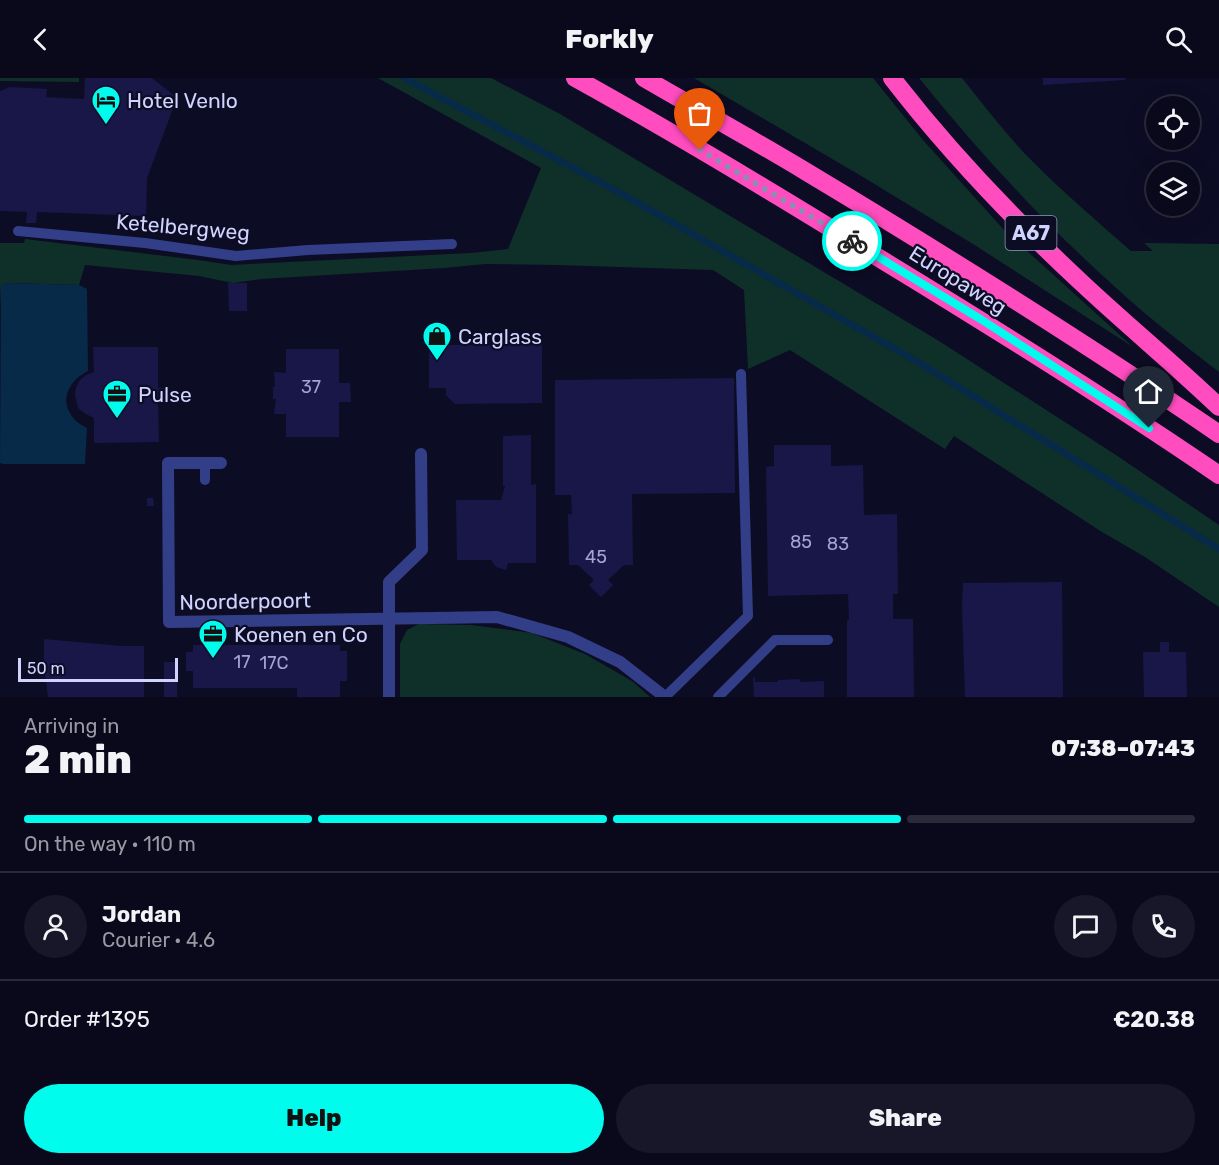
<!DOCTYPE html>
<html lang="en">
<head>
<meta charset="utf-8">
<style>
  body { margin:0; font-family:Rubik,sans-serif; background:#181729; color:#f1f3f6; height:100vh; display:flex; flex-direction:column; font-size:22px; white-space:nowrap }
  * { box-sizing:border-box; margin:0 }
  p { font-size:20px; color:#999aa3 }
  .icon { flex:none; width:33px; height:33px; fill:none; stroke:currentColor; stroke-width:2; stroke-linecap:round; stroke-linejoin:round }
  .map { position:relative; height:619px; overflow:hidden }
  .details { display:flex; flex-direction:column; background:#0a091c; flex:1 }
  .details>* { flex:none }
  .fabs { position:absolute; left:1146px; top:18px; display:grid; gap:12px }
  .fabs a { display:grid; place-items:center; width:54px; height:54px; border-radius:50%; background:#0a091c; box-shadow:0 6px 24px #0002,0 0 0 2px #2a2a3b; font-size:30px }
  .scale { position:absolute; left:18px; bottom:15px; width:160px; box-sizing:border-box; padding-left:6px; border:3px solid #d1d3ff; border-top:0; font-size:16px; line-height:21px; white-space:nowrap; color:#d1d3ff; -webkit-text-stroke:4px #0d0c25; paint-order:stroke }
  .pin { position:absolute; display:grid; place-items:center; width:51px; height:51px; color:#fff; margin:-62px -26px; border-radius:50% 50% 50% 0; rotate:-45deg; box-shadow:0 0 6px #0007 }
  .pin .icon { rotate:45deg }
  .courier { position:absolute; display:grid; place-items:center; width:60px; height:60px; margin:-30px; border:4px solid #00fcec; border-radius:50%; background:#fff; color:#222; box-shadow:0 2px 8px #0007 }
  .summary em { font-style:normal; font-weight:800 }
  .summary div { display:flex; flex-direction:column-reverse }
  .summary { display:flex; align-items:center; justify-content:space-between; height:102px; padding:0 24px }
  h1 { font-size:39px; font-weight:800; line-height:45px }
  .bar { display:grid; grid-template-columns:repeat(4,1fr); gap:9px 6px; align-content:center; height:72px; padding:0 24px }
  .bar i { height:8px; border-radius:4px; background:#2a2a3b }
  .bar .on { background:#00fcec }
  .bar p { grid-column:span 4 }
  .line { display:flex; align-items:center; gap:15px; padding:0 24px; border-top:2px solid #2a2a3b }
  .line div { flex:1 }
  .round { display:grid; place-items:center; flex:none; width:63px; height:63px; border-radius:32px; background:#181729 }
  .primary-button { display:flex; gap:12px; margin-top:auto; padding:12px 24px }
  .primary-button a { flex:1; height:69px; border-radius:36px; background:#00fcec; color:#111; font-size:24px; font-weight:800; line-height:69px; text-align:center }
  .primary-button a+a { background:#181729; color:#f1f3f6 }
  header { display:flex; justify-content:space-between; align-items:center; height:78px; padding:0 24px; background:#0a091c; font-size:27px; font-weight:800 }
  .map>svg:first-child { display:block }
  .green { fill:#0f3029 }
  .water { fill:#072a49 }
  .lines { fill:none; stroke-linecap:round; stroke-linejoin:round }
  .stream { stroke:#072a49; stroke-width:7 }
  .building { fill:#191748 }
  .service { stroke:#333e88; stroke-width:10 }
  .minor { stroke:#333e88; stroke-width:12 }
  .motorway { stroke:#ff4cbe; stroke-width:18 }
  .done { stroke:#8c8db3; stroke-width:6; stroke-dasharray:0 10.8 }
  .route { stroke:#00fcec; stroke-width:8 }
  .labels { text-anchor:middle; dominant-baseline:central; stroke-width:4.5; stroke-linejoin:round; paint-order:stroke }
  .number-label { font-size:18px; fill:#a3a4d1 }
  .shield { fill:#0d0c25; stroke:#9697be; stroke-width:1.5 }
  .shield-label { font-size:20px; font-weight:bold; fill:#d1d3ff }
  .poi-label { font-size:21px; fill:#d1d3ff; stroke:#0d0c25; text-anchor:start }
  .street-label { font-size:21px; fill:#d1d3ff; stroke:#0d0c25 }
</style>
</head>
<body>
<header><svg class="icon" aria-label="back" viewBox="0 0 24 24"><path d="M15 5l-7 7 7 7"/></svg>Forkly<svg class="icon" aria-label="search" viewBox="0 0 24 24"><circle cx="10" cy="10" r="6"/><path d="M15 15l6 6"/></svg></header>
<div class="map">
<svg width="1219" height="619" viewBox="0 0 1219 619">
  <rect width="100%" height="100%" fill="#0d0c25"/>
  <g class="green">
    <polygon points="0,0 79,0 79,4 0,3"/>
    <polygon points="378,0 491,0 560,36 939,263 1116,377 1219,447 1219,529 1145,479 1102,454 954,358 945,371 790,272 748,291 744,212 713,192 557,187 485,186 444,190 261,201 233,205 199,198 85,187 79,207 8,205 1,208 0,230 0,165 24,165 25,161 198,182 231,187 471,175 508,171 541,90"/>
    <polygon points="694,0 873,0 923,62 1004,152 1133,269 973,166 863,99"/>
    <path d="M 919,0 L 962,0 C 985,29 1008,59 1034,85 C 1065,116 1098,144 1131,173 L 1153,173 L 1144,165 L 1219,166 L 1219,294 C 1183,266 1146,238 1113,207 C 1043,144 978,73 919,0 Z"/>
    <polygon points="419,546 471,547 532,555 585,576 632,603 650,619 400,619 400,566 407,552"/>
  </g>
  <path class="water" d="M 8,205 L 79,207 L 87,211 L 88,293 C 68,303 58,323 75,342 C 78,345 83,348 87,350 L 85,386 L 3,386 L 0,385 L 1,208 Z"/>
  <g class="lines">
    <polyline class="stream" points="404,0 624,117 923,287 1219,471"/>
  </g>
  <g class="building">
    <polygon points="85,0 152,0 177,20 147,100 146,138 37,134 36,145 26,145 27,134 0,133 0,13 10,9 47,11 46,19 84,21"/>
    <polygon points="1043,0 1125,0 1125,2 1043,7"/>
    <polygon points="228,205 247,205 247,233 229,233"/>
    <polygon points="429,267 542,267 542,325 455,326 446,317 446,310 429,310"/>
    <polygon points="93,269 158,269 158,310 169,310 169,322 158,323 159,364 94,365 94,340 86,336 78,330 75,317 76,310 80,302 86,297 94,294"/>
    <polygon points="286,271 339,271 339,305 350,305 351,324 339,324 339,359 286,359 286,336 274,336 276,321 273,321 273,309 275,309 274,294 286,295"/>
    <polygon points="734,300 735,415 632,416 633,487 624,487 608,502 613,507 601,519 589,507 594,502 578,487 569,487 568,436 572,436 571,417 555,417 555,302"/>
    <polygon points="531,357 531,407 536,406 536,485 508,485 506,492 496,489 491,482 457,482 456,422 501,422 505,408 503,408 503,358"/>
    <polygon points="774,367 831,367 831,388 863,387 864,437 897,436 898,516 893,516 893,541 913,541 914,619 847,619 847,542 849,542 848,516 768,518 766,389 774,388"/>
    <polygon points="147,420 153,420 154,428 147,428"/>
    <polygon points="1062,504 1063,619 965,619 962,529 963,505"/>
    <polygon points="44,561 122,568 144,568 144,619 48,619 44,587"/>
    <polygon points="1160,564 1169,564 1169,574 1186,574 1187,619 1144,619 1143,574 1160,574"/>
    <polygon points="193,567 340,567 340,573 347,573 347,603 340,603 340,619 297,619 297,610 193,610 193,593 186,593 186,574 193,574"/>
    <rect x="164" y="584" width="13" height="35"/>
    <polygon points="753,599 755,599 755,604 778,604 778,602 800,601 800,604 824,603 824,619 754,619"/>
  </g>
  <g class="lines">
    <g class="service">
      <polyline points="18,153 145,165 236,178 308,172 452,166"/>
      <polyline points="205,385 205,402"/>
      <polyline points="665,619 748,538 741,296"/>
      <polyline points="718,619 775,562 828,562"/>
    </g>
    <g class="minor">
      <polyline points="221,385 168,385 169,544 497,539 568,559 620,584 665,619"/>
      <polyline points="389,619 389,504 422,472 421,376"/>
    </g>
    <g class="motorway">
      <path d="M 575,0 C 678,57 779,118 879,180 C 994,250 1108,321 1219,397"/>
      <path d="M 644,0 C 697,31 752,61 805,93 C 945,177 1084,264 1219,356"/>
      <path d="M 892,0 C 949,74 1015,143 1084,207 C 1128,248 1175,287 1219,329"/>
    </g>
  </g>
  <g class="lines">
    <polyline class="done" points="700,72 852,163"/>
    <polyline class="route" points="852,163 982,242 1149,350"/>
  </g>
  <defs>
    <g id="hotel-pin" transform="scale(1.5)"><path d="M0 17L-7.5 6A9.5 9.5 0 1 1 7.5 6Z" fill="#00fcec" stroke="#0d0c25"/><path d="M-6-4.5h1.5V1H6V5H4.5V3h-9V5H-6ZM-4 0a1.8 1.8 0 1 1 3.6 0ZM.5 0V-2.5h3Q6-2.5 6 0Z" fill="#111"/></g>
    <g id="shop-pin" transform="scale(1.5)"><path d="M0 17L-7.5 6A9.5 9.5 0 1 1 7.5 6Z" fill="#00fcec" stroke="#0d0c25"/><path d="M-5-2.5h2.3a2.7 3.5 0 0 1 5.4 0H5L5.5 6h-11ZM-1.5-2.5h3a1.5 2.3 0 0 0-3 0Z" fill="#111"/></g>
    <g id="office-pin" transform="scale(1.5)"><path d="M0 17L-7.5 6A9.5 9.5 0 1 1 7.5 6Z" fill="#00fcec" stroke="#0d0c25"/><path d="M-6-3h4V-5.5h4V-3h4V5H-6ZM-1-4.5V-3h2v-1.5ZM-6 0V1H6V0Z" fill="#111"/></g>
  </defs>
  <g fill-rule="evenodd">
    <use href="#hotel-pin" x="106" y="22"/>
    <use href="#shop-pin" x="437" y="258"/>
    <use href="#office-pin" x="117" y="316"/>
    <use href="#office-pin" x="213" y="556"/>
  </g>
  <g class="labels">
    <g class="number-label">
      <text x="311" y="309">37</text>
      <text x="801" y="464">85</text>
      <text x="838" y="466">83</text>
      <text x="596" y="479">45</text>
      <text x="242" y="584">17</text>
      <text x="274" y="585">17C</text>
    </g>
    <rect class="shield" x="1005.5" y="138" width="51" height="34" rx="4.5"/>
    <g class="shield-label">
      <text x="1031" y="155">A67</text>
    </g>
    <g class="poi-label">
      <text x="127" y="22">Hotel Venlo</text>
      <text x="458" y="258">Carglass</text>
      <text x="138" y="316">Pulse</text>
      <text x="234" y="556">Koenen en Co</text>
    </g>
    <g class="street-label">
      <text transform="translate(183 149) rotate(5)">Ketelbergweg</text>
      <text transform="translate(958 202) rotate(32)">Europaweg</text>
      <text transform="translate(245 523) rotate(-1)">Noorderpoort</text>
    </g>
  </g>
</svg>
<div class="fabs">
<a><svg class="icon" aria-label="locate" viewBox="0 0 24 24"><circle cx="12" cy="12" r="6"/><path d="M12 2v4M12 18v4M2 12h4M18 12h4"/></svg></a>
<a><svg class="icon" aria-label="layers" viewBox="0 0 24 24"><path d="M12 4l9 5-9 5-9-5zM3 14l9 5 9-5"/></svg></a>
</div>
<div class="scale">50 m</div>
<div class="pin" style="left:700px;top:72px;background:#ea580c"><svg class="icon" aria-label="bag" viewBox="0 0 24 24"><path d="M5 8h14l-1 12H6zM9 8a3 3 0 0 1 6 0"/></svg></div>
<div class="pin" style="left:1149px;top:350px;background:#1f2937"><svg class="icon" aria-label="home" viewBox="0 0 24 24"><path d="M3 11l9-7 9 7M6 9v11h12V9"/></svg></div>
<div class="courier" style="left:852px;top:163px"><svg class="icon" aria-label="bike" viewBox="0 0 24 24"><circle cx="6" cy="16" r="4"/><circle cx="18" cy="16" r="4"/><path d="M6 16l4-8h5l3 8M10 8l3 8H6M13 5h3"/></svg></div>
</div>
<section class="details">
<div class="summary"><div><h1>2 min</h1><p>Arriving in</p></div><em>07:38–07:43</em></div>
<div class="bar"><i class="on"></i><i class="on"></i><i class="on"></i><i></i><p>On the way · 110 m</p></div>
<div class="line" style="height:108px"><a class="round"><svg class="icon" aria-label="person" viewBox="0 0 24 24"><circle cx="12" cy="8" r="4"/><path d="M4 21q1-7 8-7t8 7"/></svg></a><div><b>Jordan</b><p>Courier · 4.6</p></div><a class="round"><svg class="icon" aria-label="chat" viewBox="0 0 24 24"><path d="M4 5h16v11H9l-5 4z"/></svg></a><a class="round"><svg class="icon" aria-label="phone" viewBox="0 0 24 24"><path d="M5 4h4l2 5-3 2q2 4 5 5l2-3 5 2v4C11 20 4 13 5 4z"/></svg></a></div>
<div class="line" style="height:78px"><div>Order #1395</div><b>€20.38</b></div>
<div class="primary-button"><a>Help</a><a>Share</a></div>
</section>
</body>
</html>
